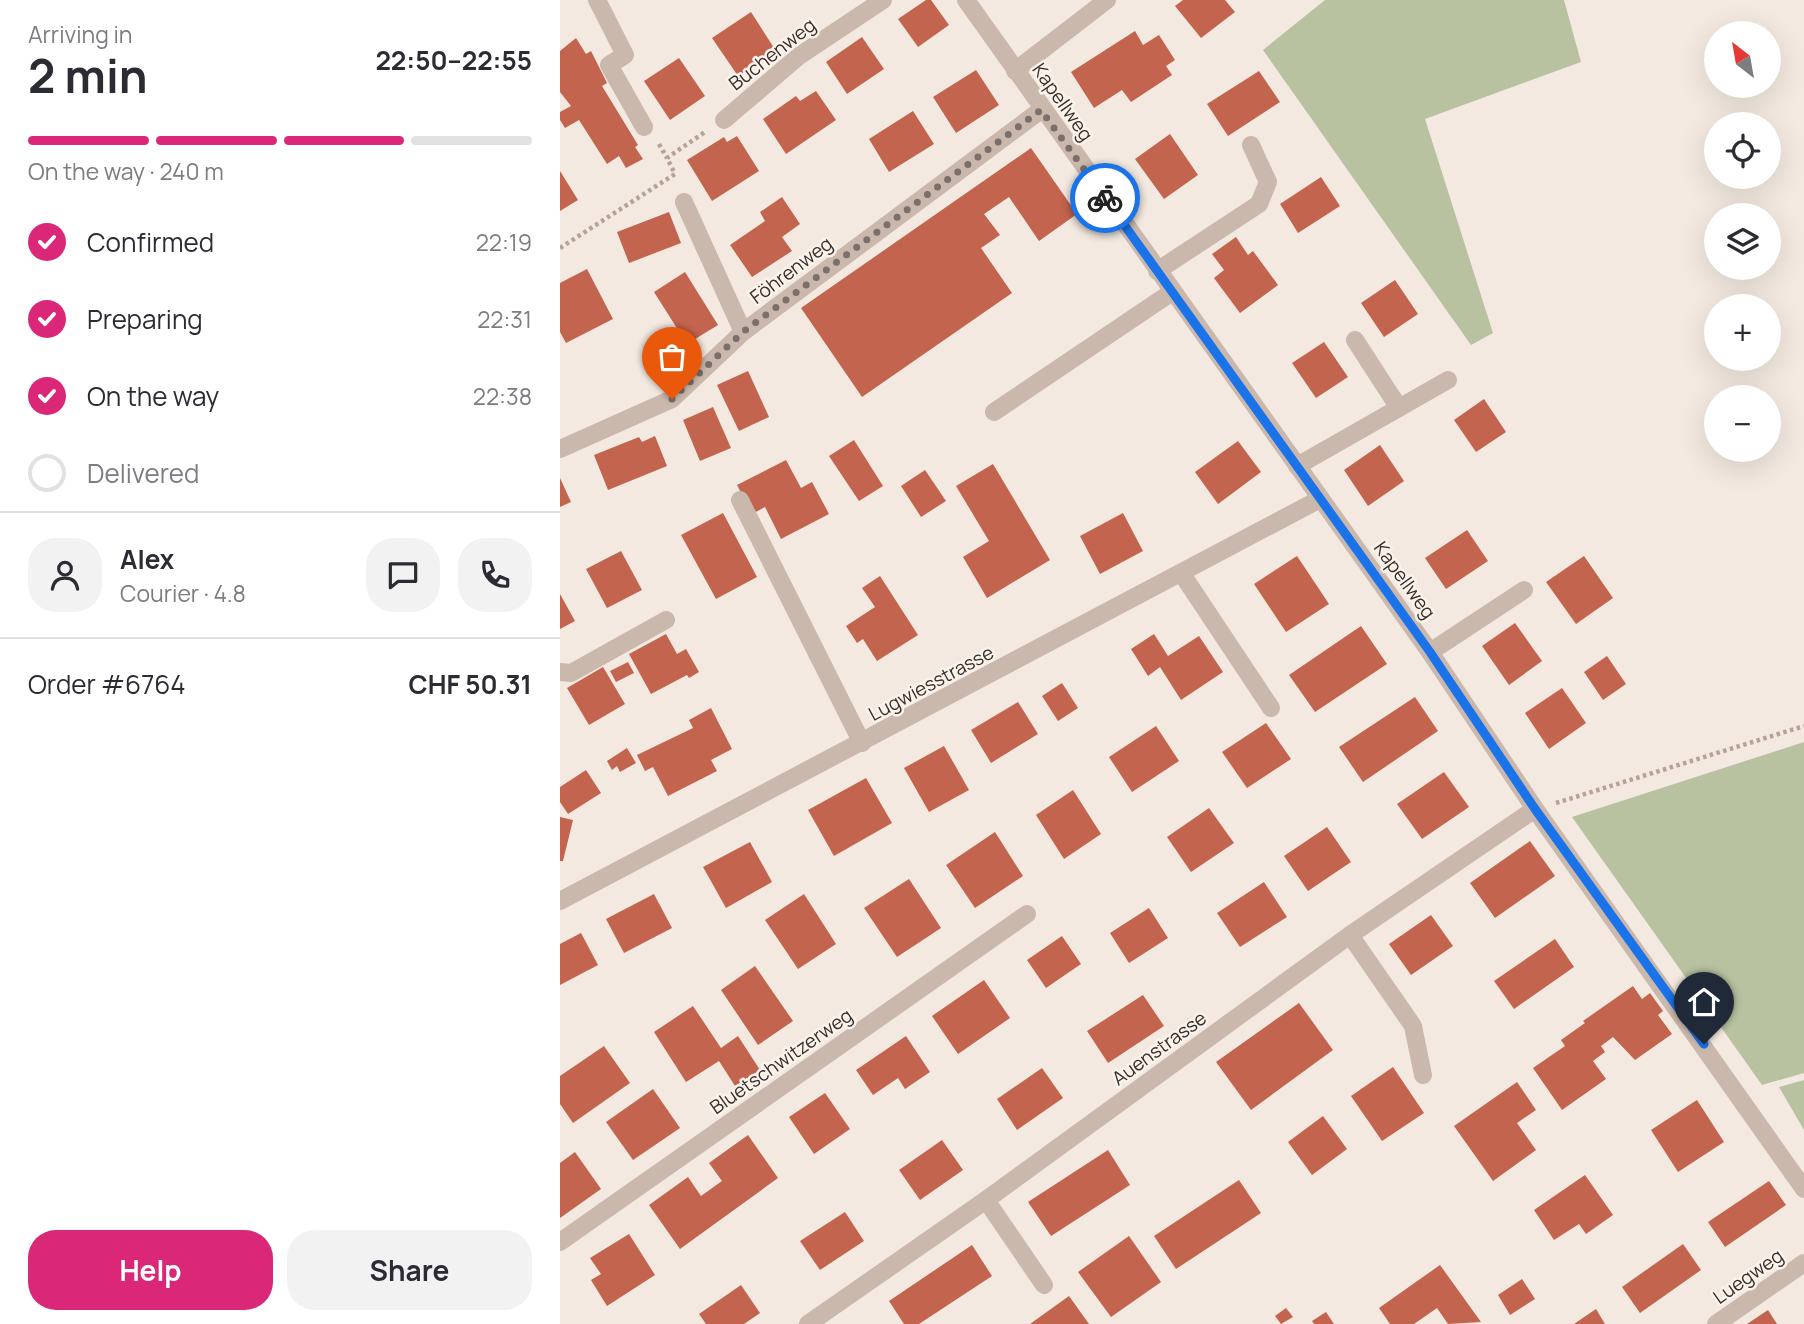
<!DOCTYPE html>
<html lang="en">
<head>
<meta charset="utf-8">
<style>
  body { margin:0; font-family:Manrope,sans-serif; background:#f2f2f3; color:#2b2b33; height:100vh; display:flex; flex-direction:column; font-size:26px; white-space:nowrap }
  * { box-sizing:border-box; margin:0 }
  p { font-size:23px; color:#7c7c81 }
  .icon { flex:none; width:38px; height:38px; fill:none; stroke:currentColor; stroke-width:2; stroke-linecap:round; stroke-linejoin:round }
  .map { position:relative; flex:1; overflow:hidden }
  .details { display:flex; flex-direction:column; background:#fff; width:560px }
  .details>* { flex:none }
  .needle { width:46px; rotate:329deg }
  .controls { position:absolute; left:1144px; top:21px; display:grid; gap:14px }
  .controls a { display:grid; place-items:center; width:77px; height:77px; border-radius:50%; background:#fff; box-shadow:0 7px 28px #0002; font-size:35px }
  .pin { position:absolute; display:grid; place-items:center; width:60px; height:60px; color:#fff; margin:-72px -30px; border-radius:50% 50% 50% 0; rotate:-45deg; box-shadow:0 0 7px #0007 }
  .pin .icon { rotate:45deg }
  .courier { position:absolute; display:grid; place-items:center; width:70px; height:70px; margin:-35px; border:5px solid #1a73e8; border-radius:50%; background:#fff; color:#222; box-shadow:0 2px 9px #0007 }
  .head em { font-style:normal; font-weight:700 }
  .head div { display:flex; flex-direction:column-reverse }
  .head { display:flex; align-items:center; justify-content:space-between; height:119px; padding:0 28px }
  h1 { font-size:46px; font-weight:700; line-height:52px }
  .bar { display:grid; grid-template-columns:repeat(4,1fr); gap:10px 7px; align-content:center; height:84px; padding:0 28px }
  .bar i { height:9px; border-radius:5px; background:#e1e1e2 }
  .bar .active { background:#db2777 }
  .bar p { grid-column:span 4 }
  .line { display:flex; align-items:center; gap:18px; padding:0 28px; border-top:2px solid #e1e1e2 }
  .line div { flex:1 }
  .round { display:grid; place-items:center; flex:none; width:74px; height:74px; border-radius:28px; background:#f2f2f3 }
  ol { padding:0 28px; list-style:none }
  li { display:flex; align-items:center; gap:21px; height:77px }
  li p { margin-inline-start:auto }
  li .icon { padding:7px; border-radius:50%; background:#db2777; color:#fff; stroke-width:4 }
  li:last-child { color:#7c7c81 }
  li i { width:38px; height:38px; border:4px solid #e1e1e2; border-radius:50% }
  .action { display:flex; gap:14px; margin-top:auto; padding:14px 28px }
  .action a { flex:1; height:80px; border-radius:28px; background:#db2777; color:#fff; font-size:28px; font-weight:700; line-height:80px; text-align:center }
  .action a+a { background:#f2f2f3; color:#2b2b33 }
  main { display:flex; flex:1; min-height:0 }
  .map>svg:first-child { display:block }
  .green { fill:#b8c2a0 }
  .building { fill:#c3644e }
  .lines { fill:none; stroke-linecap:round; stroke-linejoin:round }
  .path { stroke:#b7a296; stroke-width:4.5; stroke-dasharray:3.5 3.5; stroke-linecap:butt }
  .minor { stroke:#cbb8ac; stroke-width:18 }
  .done { stroke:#7a6f6a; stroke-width:7; stroke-dasharray:0 12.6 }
  .route { stroke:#1a73e8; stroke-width:9 }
  .labels { text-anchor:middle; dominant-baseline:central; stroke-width:5; stroke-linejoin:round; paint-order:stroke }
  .street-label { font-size:19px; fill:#392e2a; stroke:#faf3ec }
</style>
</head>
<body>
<main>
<section class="details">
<div class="head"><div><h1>2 min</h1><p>Arriving in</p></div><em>22:50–22:55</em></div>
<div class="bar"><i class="active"></i><i class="active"></i><i class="active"></i><i></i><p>On the way · 240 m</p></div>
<ol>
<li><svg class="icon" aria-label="check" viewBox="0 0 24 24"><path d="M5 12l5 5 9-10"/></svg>Confirmed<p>22:19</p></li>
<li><svg class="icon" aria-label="check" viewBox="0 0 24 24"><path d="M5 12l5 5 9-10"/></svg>Preparing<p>22:31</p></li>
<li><svg class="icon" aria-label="check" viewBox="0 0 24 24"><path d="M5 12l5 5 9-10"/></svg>On the way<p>22:38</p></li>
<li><i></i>Delivered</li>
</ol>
<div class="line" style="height:126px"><a class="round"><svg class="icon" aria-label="person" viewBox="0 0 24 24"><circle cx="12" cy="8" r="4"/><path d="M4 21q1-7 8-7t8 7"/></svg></a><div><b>Alex</b><p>Courier · 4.8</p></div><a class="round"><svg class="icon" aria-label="chat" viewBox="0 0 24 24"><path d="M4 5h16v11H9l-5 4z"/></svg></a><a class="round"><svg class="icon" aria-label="phone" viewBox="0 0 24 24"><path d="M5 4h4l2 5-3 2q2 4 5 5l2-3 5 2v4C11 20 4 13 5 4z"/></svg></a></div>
<div class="line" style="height:91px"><div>Order #6764</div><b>CHF 50.31</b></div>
<div class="action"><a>Help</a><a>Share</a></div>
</section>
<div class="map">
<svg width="1244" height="1324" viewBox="0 0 1244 1324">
  <rect width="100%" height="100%" fill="#f3e9e0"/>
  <g class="green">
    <polygon points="765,0 1004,0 1021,62 865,119 933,333 911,345 703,50"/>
    <polygon points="1244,742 1244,1073 1202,1085 1012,817"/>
    <polygon points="1244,1080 1244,1130 1219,1087"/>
  </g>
  <g class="building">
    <polygon points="366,0 371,0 389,25 358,47 338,19"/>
    <polygon points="623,0 665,0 675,12 641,38 615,6"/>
    <polygon points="191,12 216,51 178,76 152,38"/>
    <polygon points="575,31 583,45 599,35 615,60 606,66 612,75 571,102 562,90 534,108 511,72"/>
    <polygon points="302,37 324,69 287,94 266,62"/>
    <polygon points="16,38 26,54 31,51 47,83 42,86 78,145 75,147 83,159 66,168 59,156 47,164 19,120 5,128 0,120 0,112 11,106 0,92 0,51"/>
    <polygon points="119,58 145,96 110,120 84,81"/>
    <polygon points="416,70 439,105 396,133 373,97"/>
    <polygon points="699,71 720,102 668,136 647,104"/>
    <polygon points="256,91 276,120 226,154 203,119 236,96 240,101"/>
    <polygon points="353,111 374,144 329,172 309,139"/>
    <polygon points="610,134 638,175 604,199 575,159"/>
    <polygon points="177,136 199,171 152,201 127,160 164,137 167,142"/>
    <polygon points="471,148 517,214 479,241 449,197 424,214 440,235 421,248 452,293 302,397 241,308"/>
    <polygon points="0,171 18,200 0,211"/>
    <polygon points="761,177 780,206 738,233 720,204"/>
    <polygon points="222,197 240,224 222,237 232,251 192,277 170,245 205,221 200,212"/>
    <polygon points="109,212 121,243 69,263 57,232"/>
    <polygon points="676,237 688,255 693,251 718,285 680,313 654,278 664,270 652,254"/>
    <polygon points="27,269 53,319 6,343 0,332 0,283"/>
    <polygon points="125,272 158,325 127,344 94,292"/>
    <polygon points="835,280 858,314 824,337 801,303"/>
    <polygon points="764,342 788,377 756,398 732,363"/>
    <polygon points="188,371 209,417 179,431 157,385"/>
    <polygon points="924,399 946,432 916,452 894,420"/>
    <polygon points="153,407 171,448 140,461 123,420"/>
    <polygon points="95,436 107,466 48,490 34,455 79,437 82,442"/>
    <polygon points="294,440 323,486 299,501 269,456"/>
    <polygon points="678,441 701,472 658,504 635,472"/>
    <polygon points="820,445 844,481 808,506 784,470"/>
    <polygon points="226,460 241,488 252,482 269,514 221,539 205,507 192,514 177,485"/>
    <polygon points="433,464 490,560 427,598 403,557 429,541 396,486"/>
    <polygon points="365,470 386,501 361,517 341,486"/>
    <polygon points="0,478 11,502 0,507"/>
    <polygon points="163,513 197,577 156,599 121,535"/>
    <polygon points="563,513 583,551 540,574 520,536"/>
    <polygon points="907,530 928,561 886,589 865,558"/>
    <polygon points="61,551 82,590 47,608 26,569"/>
    <polygon points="737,556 769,604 726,632 694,584"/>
    <polygon points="1024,556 1053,598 1016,624 986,582"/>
    <polygon points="320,576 358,635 317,661 303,639 297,643 286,626 315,607 302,588"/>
    <polygon points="0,594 15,621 0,629"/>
    <polygon points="955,623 982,661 949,685 922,646"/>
    <polygon points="801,626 827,664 755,712 729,675"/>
    <polygon points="106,634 117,654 126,649 139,672 129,678 127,675 91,694 69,654"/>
    <polygon points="594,634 608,656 639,636 663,672 621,700 600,667 588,676 571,649"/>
    <polygon points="1047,656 1066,684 1043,700 1024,672"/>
    <polygon points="68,662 74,673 56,682 50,671"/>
    <polygon points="43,667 65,704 29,725 7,688"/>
    <polygon points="502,683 518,708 498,721 482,696"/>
    <polygon points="1002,688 1026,723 989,749 965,713"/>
    <polygon points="855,697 878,731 803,782 779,747"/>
    <polygon points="458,702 478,734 431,763 411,730"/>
    <polygon points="151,708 172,749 151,760 157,771 108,796 93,767 85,771 77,755 133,728 129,720"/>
    <polygon points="706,723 731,759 687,788 662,752"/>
    <polygon points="596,726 619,761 572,792 549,757"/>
    <polygon points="384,746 409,790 369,812 344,768"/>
    <polygon points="67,748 76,763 60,772 57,766 52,770 47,761"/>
    <polygon points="26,770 41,793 8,814 0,802 0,787"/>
    <polygon points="884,772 909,807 862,839 837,804"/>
    <polygon points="306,778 332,823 274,856 248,810"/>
    <polygon points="513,790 541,834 504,859 476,815"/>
    <polygon points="649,808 674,843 631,872 607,837"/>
    <polygon points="0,817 13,820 3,861 0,861"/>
    <polygon points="767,827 791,862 748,891 724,856"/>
    <polygon points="435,832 463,876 415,908 386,865"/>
    <polygon points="970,841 995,876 935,918 910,883"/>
    <polygon points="190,842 212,882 166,908 143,867"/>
    <polygon points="349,879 381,928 337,957 304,908"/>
    <polygon points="704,882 727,917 680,947 657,913"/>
    <polygon points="94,894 112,928 64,953 46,919"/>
    <polygon points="244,894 276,944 238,969 205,920"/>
    <polygon points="589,908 608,938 569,963 550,933"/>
    <polygon points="871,915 893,946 851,975 829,944"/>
    <polygon points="21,933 38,965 0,985 0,944"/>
    <polygon points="502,936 521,964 486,988 467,960"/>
    <polygon points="995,939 1014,967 954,1009 934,981"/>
    <polygon points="195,966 233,1021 198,1045 161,990"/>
    <polygon points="424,980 450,1018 398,1054 372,1016"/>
    <polygon points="1073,986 1082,999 1090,993 1103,1011 1098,1015 1112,1034 1075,1060 1053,1037 1041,1046 1045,1052 1033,1061 1046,1079 1002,1110 973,1068 1005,1046 1001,1040 1025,1023 1023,1021"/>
    <polygon points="583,995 604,1026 548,1063 527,1031"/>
    <polygon points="739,1003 773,1050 691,1110 656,1062"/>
    <polygon points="133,1006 161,1048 178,1036 200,1070 175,1086 159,1061 126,1082 94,1032"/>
    <polygon points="346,1036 370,1072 345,1089 338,1078 313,1095 296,1070"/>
    <polygon points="44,1046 70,1083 13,1123 0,1104 0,1076"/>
    <polygon points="833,1067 864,1113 822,1141 791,1096"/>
    <polygon points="482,1068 503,1098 457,1130 437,1099"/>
    <polygon points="957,1082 976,1110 957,1123 976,1150 933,1181 894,1126"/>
    <polygon points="93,1089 120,1128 73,1160 46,1122"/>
    <polygon points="265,1093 290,1129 254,1154 229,1117"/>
    <polygon points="1137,1100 1164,1142 1118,1172 1091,1130"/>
    <polygon points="763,1116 787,1149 752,1175 728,1142"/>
    <polygon points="188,1135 218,1178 120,1249 89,1205 128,1177 141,1196 162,1181 149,1163"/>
    <polygon points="382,1140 403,1170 360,1200 339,1170"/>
    <polygon points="548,1150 570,1185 491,1236 468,1202"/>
    <polygon points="15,1152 41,1189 0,1218 0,1163"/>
    <polygon points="1025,1175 1053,1215 1026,1234 1019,1224 994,1240 974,1210"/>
    <polygon points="679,1180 701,1213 616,1269 594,1236"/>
    <polygon points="1209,1181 1226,1205 1165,1247 1148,1222"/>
    <polygon points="285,1212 304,1241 260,1270 240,1241"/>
    <polygon points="69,1234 95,1275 47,1306 31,1280 41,1274 30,1258"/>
    <polygon points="569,1236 601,1282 551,1317 518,1272"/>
    <polygon points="1123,1244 1141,1270 1080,1313 1062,1287"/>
    <polygon points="412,1245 432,1276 359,1324 344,1324 329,1301"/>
    <polygon points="880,1265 921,1322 888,1324 877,1308 854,1324 830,1324 819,1308"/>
    <polygon points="962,1279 975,1299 950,1315 938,1295"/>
    <polygon points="181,1285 200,1313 184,1324 146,1324 139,1314"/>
    <polygon points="509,1296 529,1324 470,1324"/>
    <polygon points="726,1308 733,1317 721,1324 715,1316"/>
    <polygon points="1036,1309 1045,1324 1014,1324"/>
    <polygon points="1208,1310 1217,1324 1187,1324"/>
    <polygon points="766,1312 774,1324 754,1324 752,1321"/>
  </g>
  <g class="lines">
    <g class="path">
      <polyline points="99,144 107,158"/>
      <polyline points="0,248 115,174 107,158 145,132"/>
      <polyline points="996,803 1244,726"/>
    </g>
    <g class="minor">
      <polyline points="37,0 65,55 49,65 84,127"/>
      <polyline points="406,0 870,652 975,809 1244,1189"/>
      <polyline points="455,71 547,0"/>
      <polyline points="164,120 239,56 323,0"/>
      <polyline points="124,202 183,332"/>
      <polyline points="597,271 699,204 708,182 691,145"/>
      <polyline points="795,340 839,408"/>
      <polyline points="434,412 612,292"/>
      <polyline points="0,449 112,399 183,332 481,110"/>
      <polyline points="737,466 888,380"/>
      <polyline points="180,500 302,743"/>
      <polyline points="622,574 711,708"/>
      <polyline points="870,652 964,590"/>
      <polyline points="0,672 11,673 106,620"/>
      <polyline points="0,901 760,499"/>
      <polyline points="790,935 853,1026 863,1075"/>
      <polyline points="426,1200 484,1285"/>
      <polyline points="0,1242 467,914"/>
      <polyline points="248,1324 426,1200 790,935 975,809"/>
      <polyline points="1156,1324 1244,1263"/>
    </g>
  </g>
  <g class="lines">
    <polyline class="done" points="112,399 183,332 481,110 545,198"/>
    <polyline class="route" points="545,198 870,652 975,809 1144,1044"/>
  </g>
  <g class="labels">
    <g class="street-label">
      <text transform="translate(212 54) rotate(-38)">Buchenweg</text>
      <text transform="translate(503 102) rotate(55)">Kapellweg</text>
      <text transform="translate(231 270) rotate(-37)">Föhrenweg</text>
      <text transform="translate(845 580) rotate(54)">Kapellweg</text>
      <text transform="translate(371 683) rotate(-28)">Lugwiesstrasse</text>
      <text transform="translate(599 1048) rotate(-36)">Auenstrasse</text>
      <text transform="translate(221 1061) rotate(-35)">Bluetschwitzerweg</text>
      <text transform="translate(1188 1276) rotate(-35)">Luegweg</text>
    </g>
  </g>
</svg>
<div class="controls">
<a><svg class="needle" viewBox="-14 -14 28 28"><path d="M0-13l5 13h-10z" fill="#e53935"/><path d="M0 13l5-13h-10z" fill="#7c7c81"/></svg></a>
<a><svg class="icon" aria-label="locate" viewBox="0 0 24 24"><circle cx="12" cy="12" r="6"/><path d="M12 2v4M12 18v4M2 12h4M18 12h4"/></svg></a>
<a><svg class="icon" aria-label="layers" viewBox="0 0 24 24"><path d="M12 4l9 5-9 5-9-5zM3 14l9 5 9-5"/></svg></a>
<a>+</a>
<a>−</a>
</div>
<div class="pin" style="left:112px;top:399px;background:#ea580c"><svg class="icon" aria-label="bag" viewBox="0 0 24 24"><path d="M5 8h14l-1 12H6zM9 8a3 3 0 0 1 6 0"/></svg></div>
<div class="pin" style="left:1144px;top:1044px;background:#1f2937"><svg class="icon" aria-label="home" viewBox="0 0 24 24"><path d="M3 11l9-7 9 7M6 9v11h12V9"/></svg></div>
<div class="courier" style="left:545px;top:198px"><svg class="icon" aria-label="bike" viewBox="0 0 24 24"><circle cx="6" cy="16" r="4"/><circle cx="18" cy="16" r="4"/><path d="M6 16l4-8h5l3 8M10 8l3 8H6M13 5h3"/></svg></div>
</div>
</main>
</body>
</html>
